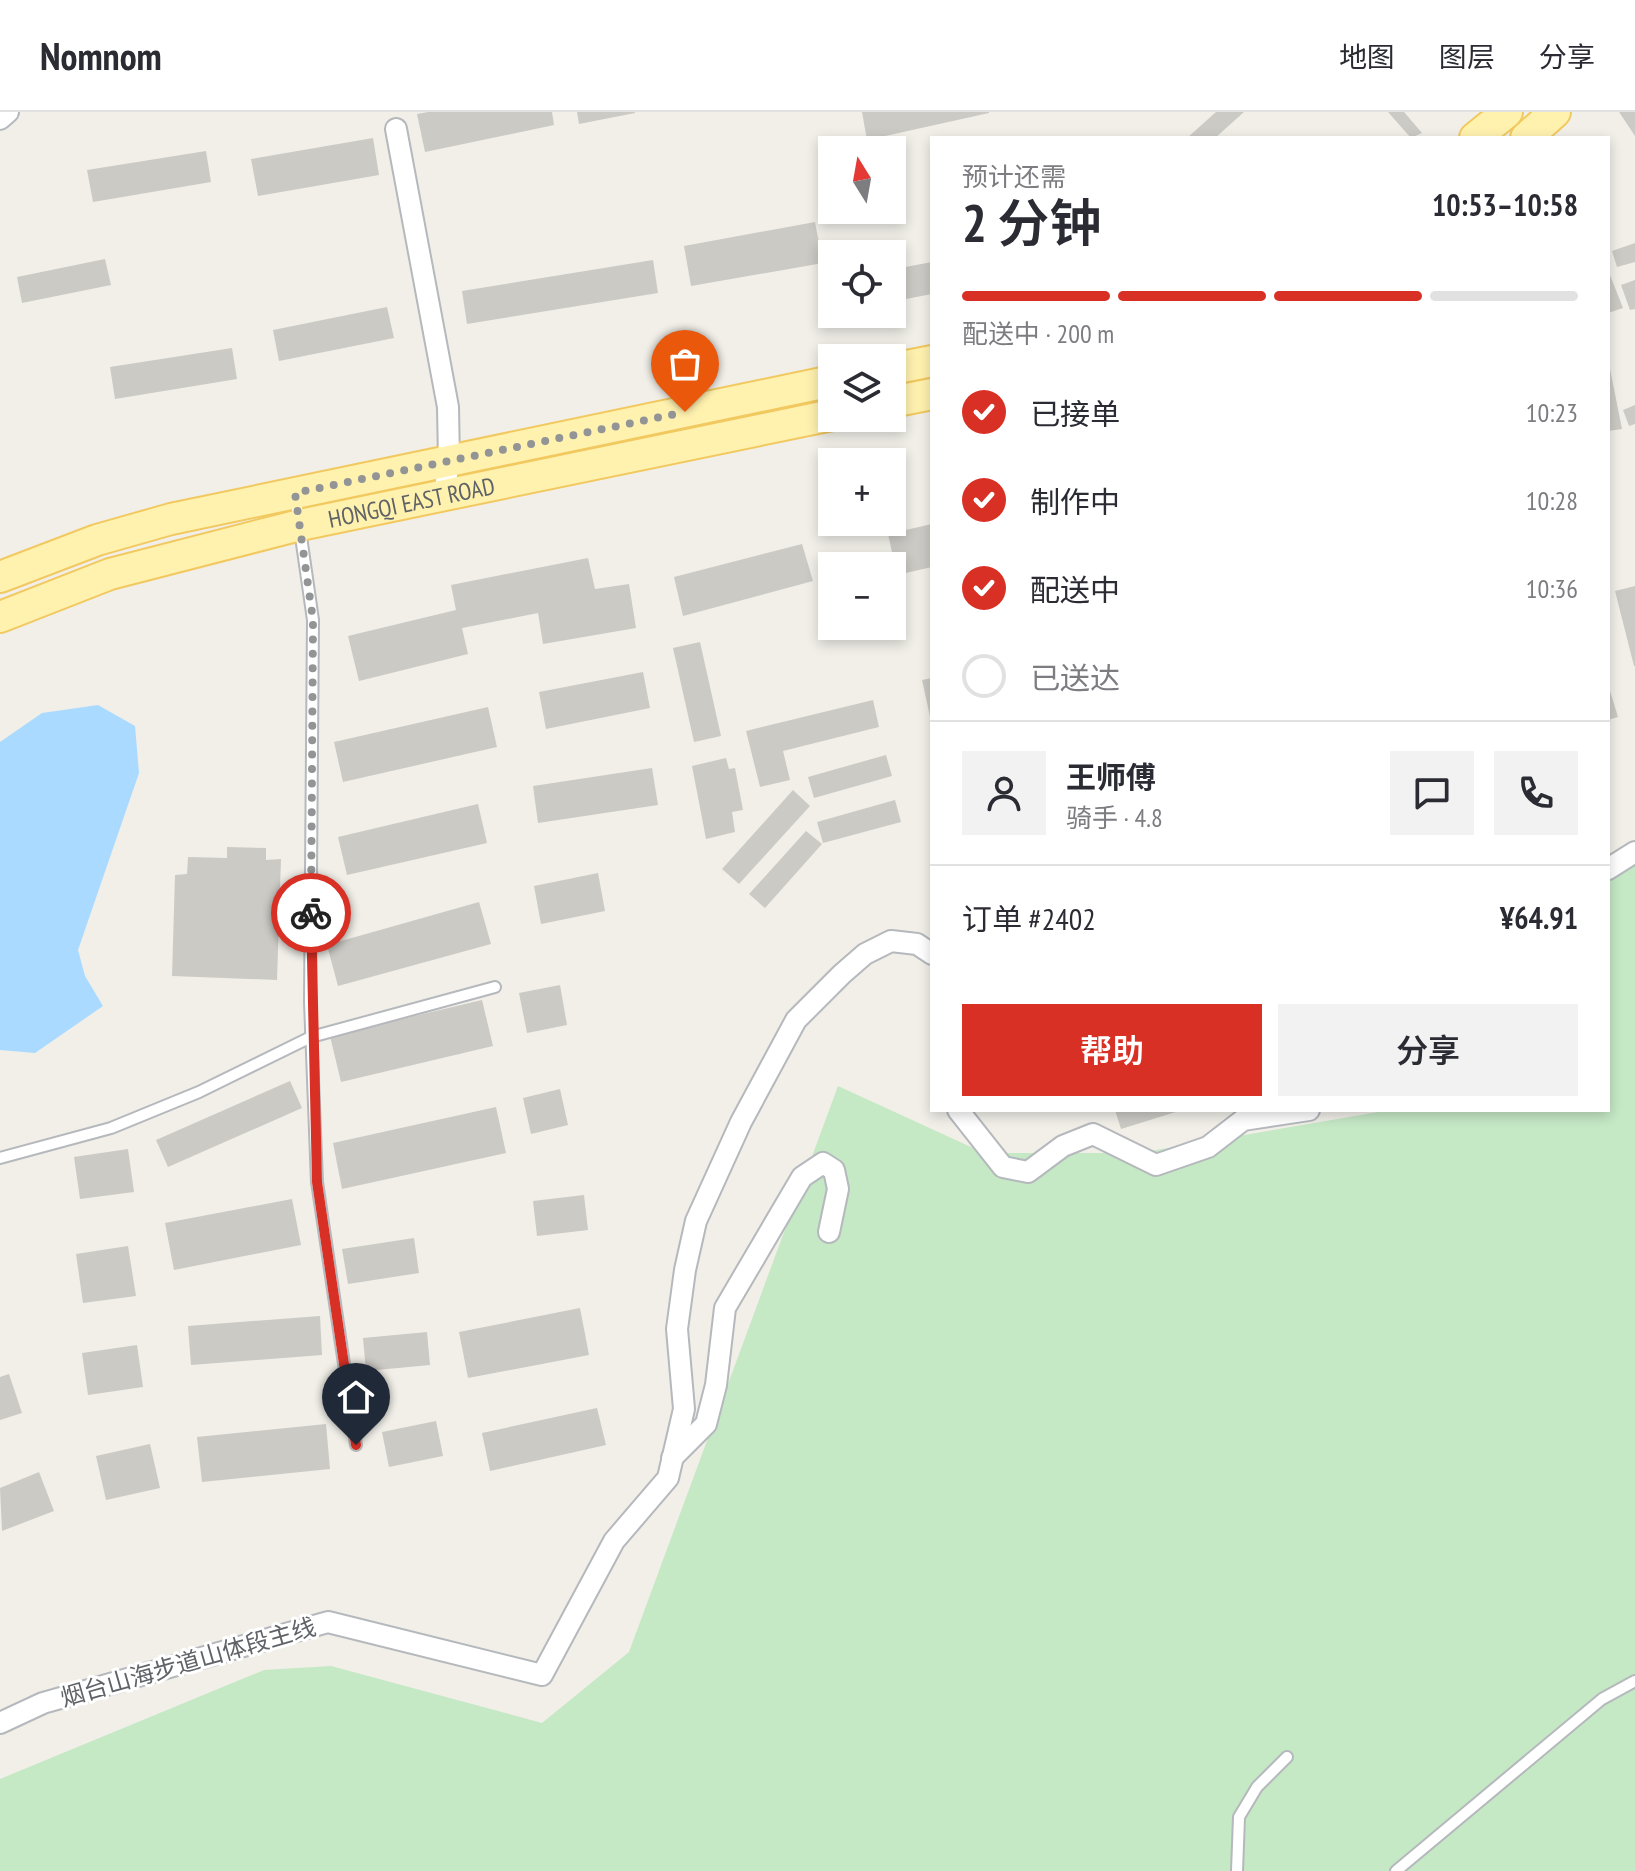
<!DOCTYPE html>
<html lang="zh">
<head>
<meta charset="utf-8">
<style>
  body { margin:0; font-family:"PT Sans Narrow","Noto Sans SC",sans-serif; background:#f2f2f3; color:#2b2b33; height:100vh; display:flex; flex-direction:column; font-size:30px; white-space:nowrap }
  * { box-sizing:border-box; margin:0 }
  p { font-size:26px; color:#7c7c81 }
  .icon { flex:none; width:44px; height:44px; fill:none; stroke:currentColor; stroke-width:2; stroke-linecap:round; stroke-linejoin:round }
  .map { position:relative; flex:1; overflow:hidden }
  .drawer { position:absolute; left:930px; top:24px; width:680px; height:976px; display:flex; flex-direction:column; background:#fff; border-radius:0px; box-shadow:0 4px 12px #0003 }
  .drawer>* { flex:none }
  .needle { width:52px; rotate:349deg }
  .fabs { position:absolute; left:818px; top:24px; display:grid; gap:16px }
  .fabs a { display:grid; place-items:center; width:88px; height:88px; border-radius:0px; background:#fff; box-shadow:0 4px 12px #0003; font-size:40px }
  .pin { position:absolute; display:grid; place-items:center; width:68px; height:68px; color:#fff; margin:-82px -34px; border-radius:50% 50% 50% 0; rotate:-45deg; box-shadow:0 0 8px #0007 }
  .pin .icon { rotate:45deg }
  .courier { position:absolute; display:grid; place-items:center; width:80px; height:80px; margin:-40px; border:6px solid #d93025; border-radius:50%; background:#fff; color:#222; box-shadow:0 2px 10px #0007 }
  .overview em { font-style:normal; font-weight:600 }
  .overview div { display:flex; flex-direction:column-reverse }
  .overview { display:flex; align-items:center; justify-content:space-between; height:136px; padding:0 32px }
  h1 { font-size:52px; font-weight:600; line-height:60px }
  .bar { display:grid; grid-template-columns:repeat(4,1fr); gap:12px 8px; align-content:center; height:96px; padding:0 32px }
  .bar i { height:10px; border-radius:6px; background:#e1e1e2 }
  .bar .current { background:#d93025 }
  .bar p { grid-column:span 4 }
  .line { display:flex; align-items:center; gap:20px; padding:0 32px; border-top:2px solid #e1e1e2 }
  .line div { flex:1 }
  .round { display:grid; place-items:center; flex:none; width:84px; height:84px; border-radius:0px; background:#f2f2f3 }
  ol { padding:0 32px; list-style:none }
  li { display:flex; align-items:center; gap:24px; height:88px }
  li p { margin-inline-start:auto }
  li .icon { padding:8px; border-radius:50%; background:#d93025; color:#fff; stroke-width:4 }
  li:last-child { color:#7c7c81 }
  li i { width:44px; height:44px; border:4px solid #e1e1e2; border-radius:50% }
  .cta { display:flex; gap:16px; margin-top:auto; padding:16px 32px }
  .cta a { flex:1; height:92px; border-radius:0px; background:#d93025; color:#fff; font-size:32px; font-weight:600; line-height:92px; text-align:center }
  .cta a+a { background:#f2f2f3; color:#2b2b33 }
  header { display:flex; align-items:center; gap:48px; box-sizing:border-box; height:112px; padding:0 40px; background:#fff; border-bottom:2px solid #e1e1e2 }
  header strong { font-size:38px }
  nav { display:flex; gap:44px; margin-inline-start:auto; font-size:28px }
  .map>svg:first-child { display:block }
  .green { fill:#c5e8c5 }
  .water { fill:#aadaff }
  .building { fill:#cccac5 }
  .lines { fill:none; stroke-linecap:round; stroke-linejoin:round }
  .lane-casing { stroke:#b5b8bc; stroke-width:14 }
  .street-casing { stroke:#b5b8bc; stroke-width:24 }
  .primary-casing { stroke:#f2c960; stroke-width:34 }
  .lane { stroke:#fff; stroke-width:10 }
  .street { stroke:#fff; stroke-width:20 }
  .primary { stroke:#fff2af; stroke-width:30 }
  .done { stroke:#929495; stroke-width:8; stroke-dasharray:0 14.4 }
  .route { stroke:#d93025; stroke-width:10 }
  .labels { text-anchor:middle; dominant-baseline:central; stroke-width:6; stroke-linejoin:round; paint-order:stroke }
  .street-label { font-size:24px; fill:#5f6368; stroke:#fff }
</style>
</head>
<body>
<header>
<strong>Nomnom</strong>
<nav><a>地图</a><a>图层</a><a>分享</a></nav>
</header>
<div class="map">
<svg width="1635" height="1759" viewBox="0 0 1635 1759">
  <rect width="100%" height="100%" fill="#f1efe8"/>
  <polygon class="green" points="1635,749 1635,1759 0,1759 0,1667 264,1558 331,1554 542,1611 629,1540 838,974 984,1041 1139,1041 1390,998 1608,998 1608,766"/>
  <polygon class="water" points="98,593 135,614 139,661 78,838 85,864 103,894 35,941 0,938 0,630 42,601"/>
  <g class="building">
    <polygon points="428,0 552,0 554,13 425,40 417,2"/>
    <polygon points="577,0 635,0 635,1 579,12"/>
    <polygon points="862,0 989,0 989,1 867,28"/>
    <polygon points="1216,0 1244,0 1215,26 1187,26"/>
    <polygon points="1388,0 1404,0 1422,21 1411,26"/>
    <polygon points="1619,0 1635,0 1635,24"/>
    <polygon points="373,26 379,63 258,84 251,47"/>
    <polygon points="206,39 211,70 93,90 87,58"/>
    <polygon points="815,110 823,151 691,174 684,134"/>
    <polygon points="1635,131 1635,150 1617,155 1612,139"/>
    <polygon points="105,147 111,173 22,191 17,165"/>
    <polygon points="653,148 658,181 467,212 462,179"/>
    <polygon points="932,150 932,182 906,187 900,156"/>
    <polygon points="1608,158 1623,196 1608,201"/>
    <polygon points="1635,168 1635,197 1630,198 1621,173"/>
    <polygon points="387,195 394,226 279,249 273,218"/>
    <polygon points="232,236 237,267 115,287 110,255"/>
    <polygon points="1608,247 1622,317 1608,319"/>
    <polygon points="1635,293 1635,312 1629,314 1623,298"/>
    <polygon points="932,412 932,455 897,463 888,422"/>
    <polygon points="802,432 813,469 683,504 674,465"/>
    <polygon points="588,446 595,477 629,472 636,516 543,532 538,501 462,516 468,542 359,569 348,524 456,498 451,473"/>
    <polygon points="1635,474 1635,554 1634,554 1615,479"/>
    <polygon points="700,530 721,624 694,630 673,536"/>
    <polygon points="643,560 650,596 546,617 539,580"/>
    <polygon points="932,566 932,608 931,609 922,568"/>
    <polygon points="1608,572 1618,605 1608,608"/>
    <polygon points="873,588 879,615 783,639 790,668 760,675 746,619"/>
    <polygon points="488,595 497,635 343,670 334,630"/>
    <polygon points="886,643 892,664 814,686 808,665"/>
    <polygon points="726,646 729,657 735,656 743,698 732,700 735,720 706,727 692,654"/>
    <polygon points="652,656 658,693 538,711 533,674"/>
    <polygon points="793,678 810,694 739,772 722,757"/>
    <polygon points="895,688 901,710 823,731 817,710"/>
    <polygon points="478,692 487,731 347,763 338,725"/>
    <polygon points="806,719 822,732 765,796 749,782"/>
    <polygon points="227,735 266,736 266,748 281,747 277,868 172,864 175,763 187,762 188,745 227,746"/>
    <polygon points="598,761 605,799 541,812 534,774"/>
    <polygon points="479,790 491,832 338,874 327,833"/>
    <polygon points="560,873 567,913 527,921 519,881"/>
    <polygon points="482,888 493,934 341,970 330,924"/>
    <polygon points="290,969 302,996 168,1055 156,1028"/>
    <polygon points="560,977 568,1013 531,1022 523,986"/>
    <polygon points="496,995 506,1041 342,1077 333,1031"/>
    <polygon points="1115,998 1179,998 1179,999 1121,1017"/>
    <polygon points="128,1037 134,1080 80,1087 74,1045"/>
    <polygon points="584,1083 588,1118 537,1124 533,1089"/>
    <polygon points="292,1087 301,1133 174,1158 165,1111"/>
    <polygon points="414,1126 419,1161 348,1172 342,1137"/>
    <polygon points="128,1134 136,1184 83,1191 76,1142"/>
    <polygon points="580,1196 589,1243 468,1266 459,1220"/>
    <polygon points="320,1204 322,1243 191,1253 188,1214"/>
    <polygon points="427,1220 430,1253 366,1259 363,1226"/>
    <polygon points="137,1233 143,1275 88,1283 82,1241"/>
    <polygon points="9,1262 22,1301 0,1308 0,1265"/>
    <polygon points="597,1296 606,1333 490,1359 482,1321"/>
    <polygon points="436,1309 443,1344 389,1355 382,1320"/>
    <polygon points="326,1312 330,1357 202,1370 197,1325"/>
    <polygon points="150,1332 160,1376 106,1388 96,1344"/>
    <polygon points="39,1360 54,1399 2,1419 0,1376"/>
  </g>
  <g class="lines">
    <g class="lane-casing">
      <g id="lane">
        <polyline points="295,383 313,508 310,890 317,1070 356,1333"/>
        <polyline points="0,1046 111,1016 199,980 311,925 495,875"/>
        <polyline points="1237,1759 1239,1705 1257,1675 1287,1645"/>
        <polyline points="1396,1759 1602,1587 1635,1569"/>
      </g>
    </g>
    <g class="street-casing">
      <g id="street">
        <polyline points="0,7 8,0"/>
        <polyline points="396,17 448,295 449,349 444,383"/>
        <polyline points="1608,757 1635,740"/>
        <polyline points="958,998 1003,1055 1028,1060 1063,1034 1093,1022 1156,1053 1208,1035 1243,1008 1309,998"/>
        <polyline points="672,1346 706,1312 716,1273 725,1196 802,1065 823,1051 834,1058 838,1077 829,1120"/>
        <polyline points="0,1611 43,1591 328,1510 542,1563 614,1429 668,1366 684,1297 677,1217 685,1158 696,1109 741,1010 796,908 842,862 865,842 891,829 917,832 932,842"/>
      </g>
    </g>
    <g class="primary-casing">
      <g id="primary">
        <polyline points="1475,26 1507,0"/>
        <polyline points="1526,26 1555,0"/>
        <polyline points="892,257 932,249"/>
        <polyline points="892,290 932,282"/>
        <polyline points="0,465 97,428 171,407 832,269"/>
        <path id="s1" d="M 0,505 L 110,462 L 300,413 L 832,303"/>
      </g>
    </g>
    <use href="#lane" class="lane"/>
    <use href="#street" class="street"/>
    <use href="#primary" class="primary"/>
  </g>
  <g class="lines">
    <polyline class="done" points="311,801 313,508 295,381 685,300"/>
    <polyline class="route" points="311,801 317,1070 356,1333"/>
  </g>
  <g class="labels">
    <g class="street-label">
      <text stroke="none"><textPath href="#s1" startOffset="428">HONGQI EAST ROAD</textPath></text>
      <text transform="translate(188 1550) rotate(-16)">烟台山海步道山体段主线</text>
    </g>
  </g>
</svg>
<div class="fabs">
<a><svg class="needle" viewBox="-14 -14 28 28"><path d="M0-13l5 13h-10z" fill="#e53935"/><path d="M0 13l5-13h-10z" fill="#7c7c81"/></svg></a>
<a><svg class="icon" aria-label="locate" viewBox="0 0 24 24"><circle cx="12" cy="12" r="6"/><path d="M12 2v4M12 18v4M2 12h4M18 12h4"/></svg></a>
<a><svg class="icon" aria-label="layers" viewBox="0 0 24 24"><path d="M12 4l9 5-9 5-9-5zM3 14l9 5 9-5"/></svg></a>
<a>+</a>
<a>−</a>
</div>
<div class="pin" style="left:685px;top:300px;background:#ea580c"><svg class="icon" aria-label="bag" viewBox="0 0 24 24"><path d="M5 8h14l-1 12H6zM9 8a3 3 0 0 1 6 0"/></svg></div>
<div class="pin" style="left:356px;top:1333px;background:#1f2937"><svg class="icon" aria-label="home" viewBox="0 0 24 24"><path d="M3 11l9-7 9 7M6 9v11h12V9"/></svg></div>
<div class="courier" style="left:311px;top:801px"><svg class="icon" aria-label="bike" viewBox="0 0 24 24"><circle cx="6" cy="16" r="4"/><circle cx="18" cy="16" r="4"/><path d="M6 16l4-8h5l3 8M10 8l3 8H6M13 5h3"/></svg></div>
<section class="drawer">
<div class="overview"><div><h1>2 分钟</h1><p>预计还需</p></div><em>10:53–10:58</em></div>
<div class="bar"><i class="current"></i><i class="current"></i><i class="current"></i><i></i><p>配送中 · 200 m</p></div>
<ol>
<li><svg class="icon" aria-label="check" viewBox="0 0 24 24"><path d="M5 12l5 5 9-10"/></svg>已接单<p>10:23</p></li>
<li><svg class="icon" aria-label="check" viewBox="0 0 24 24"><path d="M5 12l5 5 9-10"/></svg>制作中<p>10:28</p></li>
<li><svg class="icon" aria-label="check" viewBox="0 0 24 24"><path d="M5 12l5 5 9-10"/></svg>配送中<p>10:36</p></li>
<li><i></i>已送达</li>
</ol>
<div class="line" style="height:144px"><a class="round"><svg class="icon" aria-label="person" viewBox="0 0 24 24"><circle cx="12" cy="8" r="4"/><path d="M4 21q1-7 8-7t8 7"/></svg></a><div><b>王师傅</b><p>骑手 · 4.8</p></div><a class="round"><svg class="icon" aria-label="chat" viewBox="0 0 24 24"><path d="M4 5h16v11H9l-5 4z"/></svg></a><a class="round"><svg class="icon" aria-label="phone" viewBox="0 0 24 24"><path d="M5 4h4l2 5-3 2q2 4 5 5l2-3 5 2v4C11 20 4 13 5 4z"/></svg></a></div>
<div class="line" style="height:104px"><div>订单 #2402</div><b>¥64.91</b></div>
<div class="cta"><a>帮助</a><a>分享</a></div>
</section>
</div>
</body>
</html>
